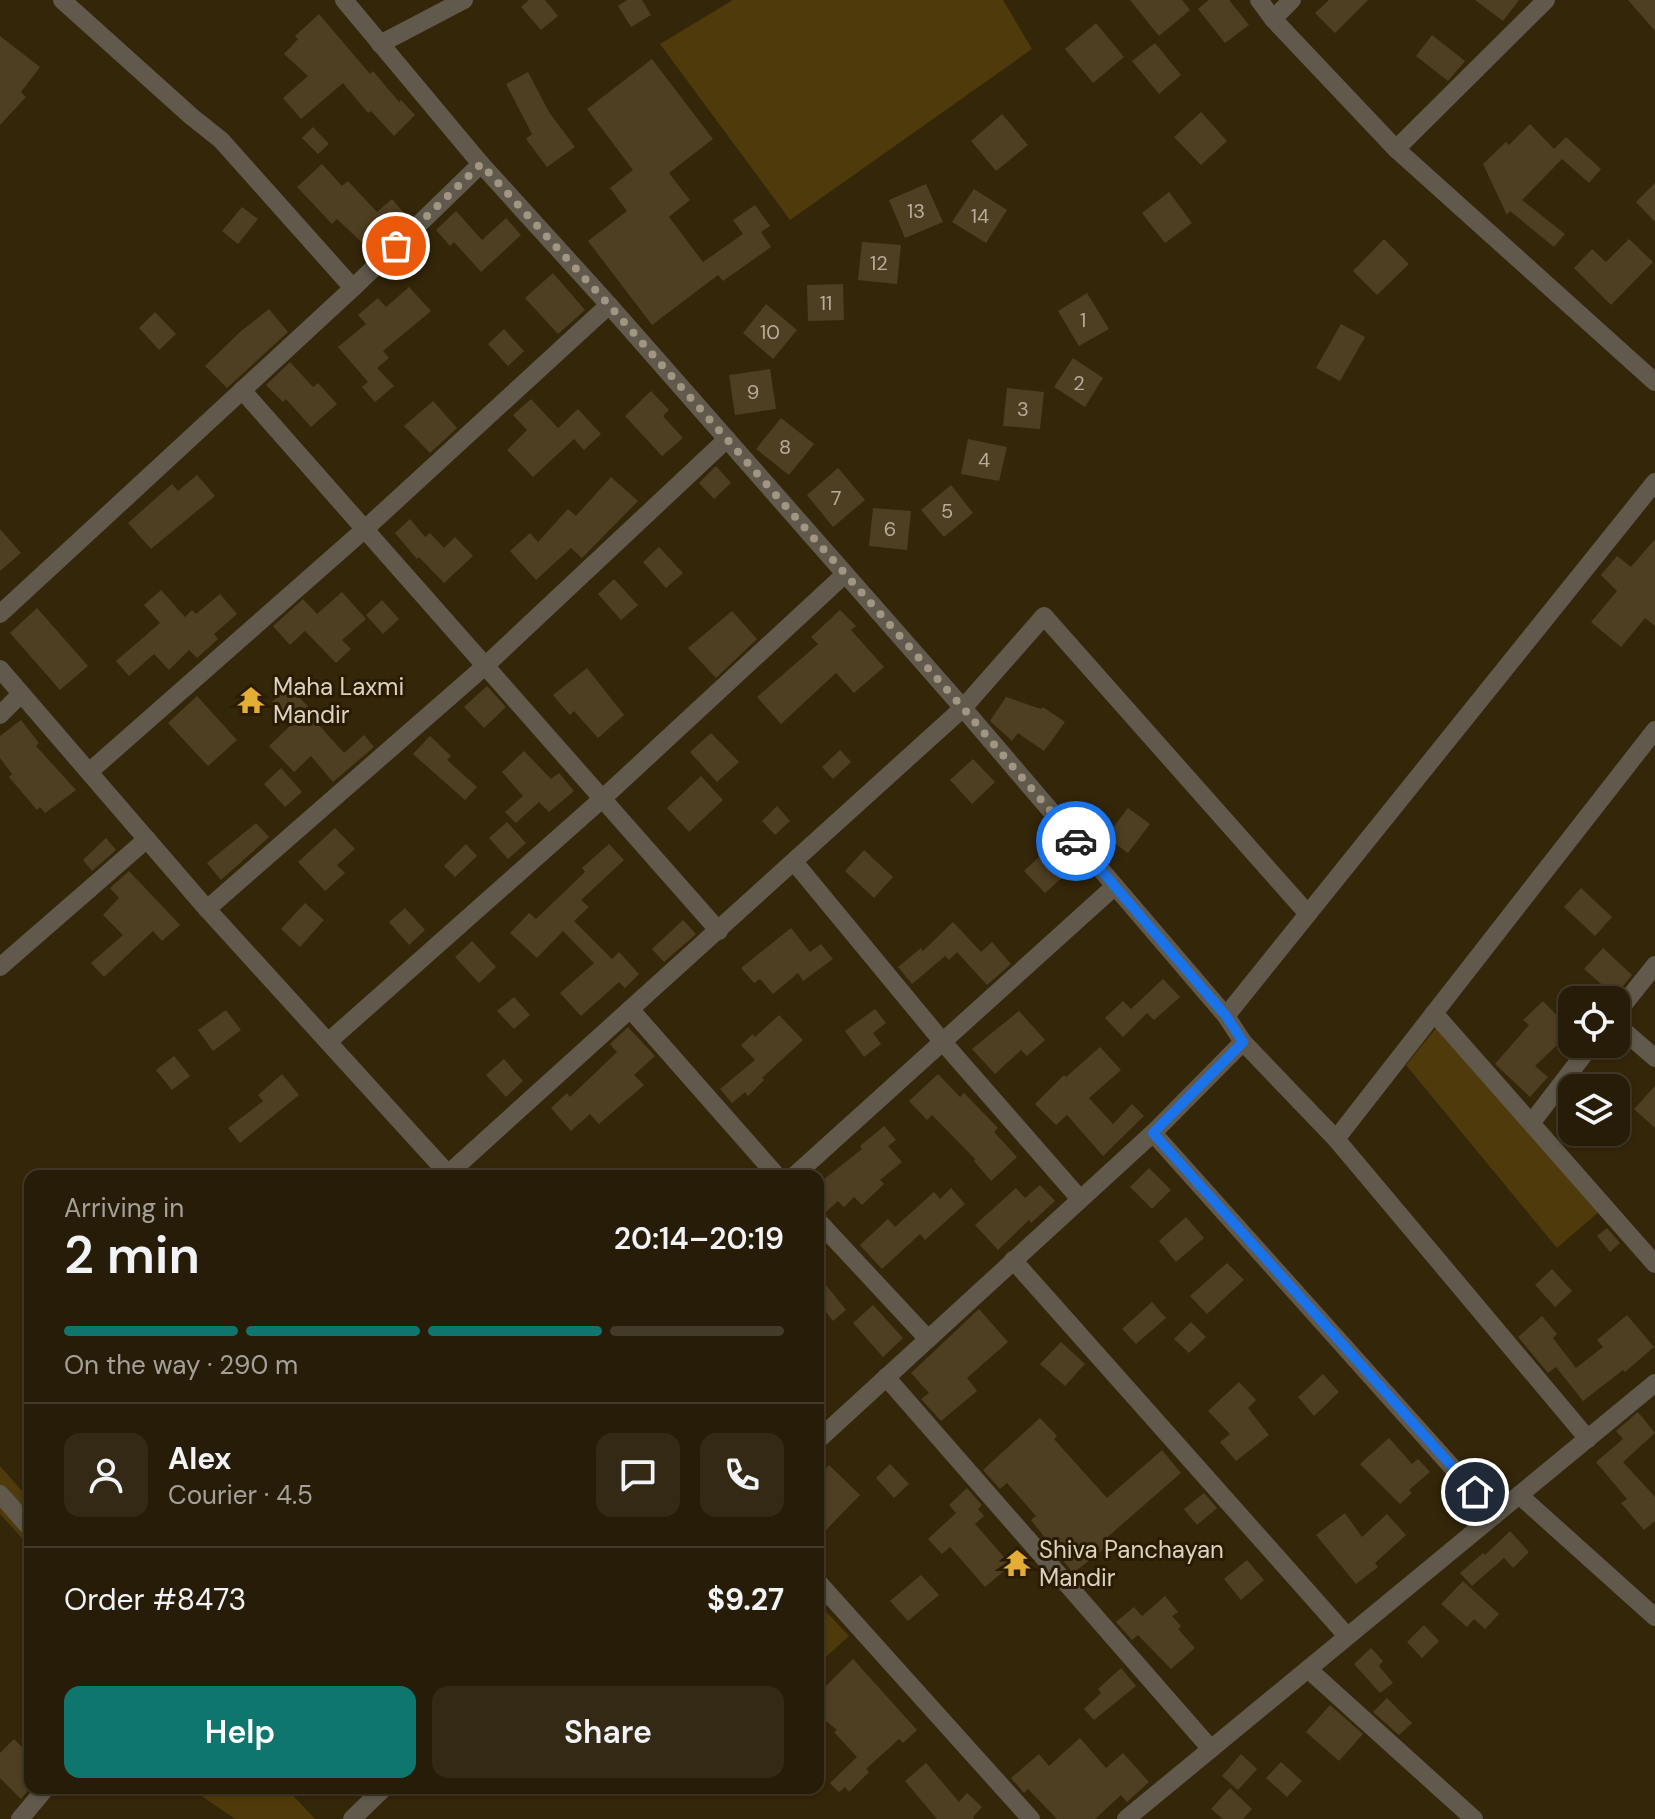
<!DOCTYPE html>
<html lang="en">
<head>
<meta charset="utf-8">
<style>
  body { margin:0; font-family:"DM Sans",sans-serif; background:#332915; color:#f1f3f6; height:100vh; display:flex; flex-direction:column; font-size:30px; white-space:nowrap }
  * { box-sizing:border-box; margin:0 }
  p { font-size:26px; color:#a4a19b }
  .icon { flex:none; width:44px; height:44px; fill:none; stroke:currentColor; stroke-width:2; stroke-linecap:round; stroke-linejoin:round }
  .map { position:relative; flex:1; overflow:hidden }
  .details { position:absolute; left:24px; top:1170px; width:800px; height:624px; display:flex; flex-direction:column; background:#271c07; border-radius:16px; box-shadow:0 2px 6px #0004,0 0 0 2px #433a28 }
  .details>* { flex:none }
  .buttons { position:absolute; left:1558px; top:986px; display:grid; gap:16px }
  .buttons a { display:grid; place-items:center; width:72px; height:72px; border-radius:16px; background:#271c07; box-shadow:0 2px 6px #0004,0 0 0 2px #433a28; font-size:40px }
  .pin { position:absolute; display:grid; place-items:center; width:68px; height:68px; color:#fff; margin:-34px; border:4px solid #fff; border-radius:50%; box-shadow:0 2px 8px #0007 }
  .courier { position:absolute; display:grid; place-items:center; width:80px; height:80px; margin:-40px; border:6px solid #1a73e8; border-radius:50%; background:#fff; color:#222; box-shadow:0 2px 10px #0007 }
  .head em { font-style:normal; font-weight:600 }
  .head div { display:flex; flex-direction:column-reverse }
  .head { display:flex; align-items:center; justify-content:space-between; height:136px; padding:0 40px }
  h1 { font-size:52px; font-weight:600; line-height:60px }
  .bar { display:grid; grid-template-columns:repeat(4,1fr); gap:12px 8px; align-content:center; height:96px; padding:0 40px }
  .bar i { height:10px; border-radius:6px; background:#433a28 }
  .bar .current { background:#0f766e }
  .bar p { grid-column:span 4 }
  .line { display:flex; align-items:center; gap:20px; padding:0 40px; border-top:2px solid #433a28 }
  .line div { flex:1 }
  .round { display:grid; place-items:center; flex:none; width:84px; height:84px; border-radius:16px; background:#332915 }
  .action { display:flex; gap:16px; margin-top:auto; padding:16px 40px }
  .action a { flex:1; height:92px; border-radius:16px; background:#0f766e; color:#fff; font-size:32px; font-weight:600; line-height:92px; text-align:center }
  .action a+a { background:#332915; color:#f1f3f6 }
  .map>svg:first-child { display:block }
  .green { fill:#4f3a0b }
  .building { fill:#4e3f23 }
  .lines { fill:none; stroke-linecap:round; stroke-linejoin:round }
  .minor { stroke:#60594c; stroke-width:18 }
  .done { stroke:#a19681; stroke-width:8; stroke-dasharray:0 14.4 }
  .route { stroke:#1a73e8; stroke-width:10 }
  .labels { text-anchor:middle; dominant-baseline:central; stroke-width:6; stroke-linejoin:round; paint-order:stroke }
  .number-label { font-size:20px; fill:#b8ad9a }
  .poi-label { font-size:24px; fill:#dbd2c2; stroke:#2a1c01; text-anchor:start }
</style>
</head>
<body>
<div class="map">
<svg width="1655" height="1819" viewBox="0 0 1655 1819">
  <rect width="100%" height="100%" fill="#342609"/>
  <g class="green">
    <polygon points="733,0 1003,0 1032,49 790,220 660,44"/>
    <polygon points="1437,1027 1609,1203 1557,1248 1406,1065"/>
    <polygon points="0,1466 30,1500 30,1547 0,1514"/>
    <polygon points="818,1603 849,1636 818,1664"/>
    <polygon points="190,1788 286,1788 315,1819 235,1819"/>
  </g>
  <g class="building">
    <polygon points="529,0 545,0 558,16 541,30 521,7"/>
    <polygon points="627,0 642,0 651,15 631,27 618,6"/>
    <polygon points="1130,0 1182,0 1190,10 1159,36"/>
    <polygon points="1209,0 1229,0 1249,25 1225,43 1198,9"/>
    <polygon points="1329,0 1368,0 1335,33 1315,13"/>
    <polygon points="1475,0 1519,0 1503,21"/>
    <polygon points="1628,0 1655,0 1655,31"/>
    <polygon points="319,14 370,74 373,71 399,102 401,100 415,115 394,136 371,111 368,113 343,83 301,119 283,98 308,76 284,54 298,39 295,36"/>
    <polygon points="1096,23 1124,57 1093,83 1065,49"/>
    <polygon points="1432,35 1465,61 1448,81 1416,56"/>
    <polygon points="0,36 40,67 21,92 26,97 0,125"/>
    <polygon points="1155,43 1181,75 1159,94 1132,61"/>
    <polygon points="652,59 713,139 669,173 690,200 669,217 703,262 743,234 733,220 755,205 770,226 761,232 771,247 723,281 718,275 652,325 588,241 627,211 610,188 633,170 587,109"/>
    <polygon points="528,72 549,112 575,147 547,167 526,139 532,134 506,84"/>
    <polygon points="1201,112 1227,141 1201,165 1174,137"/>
    <polygon points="1002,114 1028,145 996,171 971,141"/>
    <polygon points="1530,124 1554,149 1566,137 1601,169 1589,183 1562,159 1522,200 1565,234 1554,247 1510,211 1507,215 1483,164 1506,142 1509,145"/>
    <polygon points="313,127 329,144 318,154 302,138"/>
    <polygon points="322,164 342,186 348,181 377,212 392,199 408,218 393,233 390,230 370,250 337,219 332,224 297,187"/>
    <polygon points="1655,183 1655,222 1636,202"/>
    <polygon points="926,184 943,222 905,238 889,200"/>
    <polygon points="974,189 1007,210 986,243 952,222"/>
    <polygon points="1169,192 1192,223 1165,243 1142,213"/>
    <polygon points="242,207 258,219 238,244 222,231"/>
    <polygon points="456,211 482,240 506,218 521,235 481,272 454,242 450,246 436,230"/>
    <polygon points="1384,239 1409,264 1377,295 1353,271"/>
    <polygon points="1629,239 1653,262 1611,305 1574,268 1592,249 1606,262"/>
    <polygon points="862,242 901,245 897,284 858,280"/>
    <polygon points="553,273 585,310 558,334 525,298"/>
    <polygon points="843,284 844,320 808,321 807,285"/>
    <polygon points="409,287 431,311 383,351 389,358 377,368 394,386 375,402 362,387 368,382 338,347 366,324 358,315 378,298 386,307"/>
    <polygon points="1087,293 1109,329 1079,346 1058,311"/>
    <polygon points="766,304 797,330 773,359 743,333"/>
    <polygon points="269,309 288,332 227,388 205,366 240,332"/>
    <polygon points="155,312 176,334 159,350 139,328"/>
    <polygon points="1341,324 1365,337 1340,381 1316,368"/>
    <polygon points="504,329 524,351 508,366 488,344"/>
    <polygon points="1073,358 1103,378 1085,407 1054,387"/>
    <polygon points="290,362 313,387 318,383 337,404 311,427 286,399 283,402 266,385"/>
    <polygon points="770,369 776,409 735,415 729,375"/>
    <polygon points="1007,388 1044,392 1040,429 1003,426"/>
    <polygon points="651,391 669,410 663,416 683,438 662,456 625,416"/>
    <polygon points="531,399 558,428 578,409 601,434 584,450 574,439 533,477 507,450 527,430 513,415"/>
    <polygon points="433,401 457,428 430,453 404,426"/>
    <polygon points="781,418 814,444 789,475 756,449"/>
    <polygon points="968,439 1007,447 999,481 961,474"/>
    <polygon points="716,466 731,483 714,499 699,483"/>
    <polygon points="838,468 865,500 833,527 807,495"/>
    <polygon points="197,475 215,496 151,549 128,523 172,484 178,491"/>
    <polygon points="611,477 638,501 582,558 571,548 536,580 510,551 530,533 538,542 568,509 576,516"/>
    <polygon points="951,485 973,513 944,537 921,510"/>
    <polygon points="873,508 911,511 907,550 869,546"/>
    <polygon points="410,519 425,537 430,533 444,548 455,537 473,556 444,583 419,557 417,559 395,533"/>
    <polygon points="0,529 21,553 0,571"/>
    <polygon points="1655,539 1655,626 1645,618 1621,647 1591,622 1617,591 1601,575 1617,556 1631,567"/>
    <polygon points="659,547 683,573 666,588 643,562"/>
    <polygon points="614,579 638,605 621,620 598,594"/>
    <polygon points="161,590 185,617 192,610 196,614 220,594 237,614 214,634 218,639 197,658 189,650 169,670 154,654 129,676 116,661 160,623 144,605"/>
    <polygon points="342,592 366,619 342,640 351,649 336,663 305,631 290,645 273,626 303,599 317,614"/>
    <polygon points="382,600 399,619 383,634 366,615"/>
    <polygon points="37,608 88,666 60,690 10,633"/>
    <polygon points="840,610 856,626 851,630 884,667 854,693 836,673 781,724 757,697 818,644 811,637"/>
    <polygon points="732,611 757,639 716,678 688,648"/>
    <polygon points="587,668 624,715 598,738 574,711 570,715 553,695"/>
    <polygon points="289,686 321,721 318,724 344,753 364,735 374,747 333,782 311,756 294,772 269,746 292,724 272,702"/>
    <polygon points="487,686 506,707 484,728 464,707"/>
    <polygon points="197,696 237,740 208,766 168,723"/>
    <polygon points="1006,697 1041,709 1043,707 1065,722 1044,751 1018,733 1012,741 990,721"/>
    <polygon points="21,720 39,743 36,746 76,790 45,813 40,807 37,810 9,777 12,774 0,758 0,736"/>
    <polygon points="711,733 739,762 717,782 690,752"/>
    <polygon points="430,736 451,756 447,760 477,787 465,800 413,754"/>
    <polygon points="840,750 851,762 833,779 822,767"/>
    <polygon points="524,751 551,779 559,773 574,791 549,812 539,802 516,823 505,812 523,796 502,772"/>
    <polygon points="973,759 995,782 972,804 950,780"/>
    <polygon points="281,768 302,792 285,807 264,784"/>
    <polygon points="701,776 723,800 689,832 667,808"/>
    <polygon points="777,806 790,821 775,835 762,821"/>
    <polygon points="1128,808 1150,824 1128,853 1106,837"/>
    <polygon points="507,822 526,843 508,859 489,838"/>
    <polygon points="256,823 269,837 221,880 207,863"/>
    <polygon points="335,828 355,849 337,865 345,873 325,891 298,862"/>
    <polygon points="106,838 116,850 92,871 83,860"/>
    <polygon points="466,844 477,856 455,877 444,866"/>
    <polygon points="609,844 624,860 581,900 589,907 574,921 612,959 619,952 639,974 625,988 619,982 581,1016 560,993 594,963 563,931 537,958 510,933 529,913 536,919 585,872 582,868"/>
    <polygon points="1053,844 1074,867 1045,893 1024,871"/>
    <polygon points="864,850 893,877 874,898 845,871"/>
    <polygon points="129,871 180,925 162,941 153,931 104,977 91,963 123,935 103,915 119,898 110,888"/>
    <polygon points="1581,888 1612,917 1595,936 1564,907"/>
    <polygon points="305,903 324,920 300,947 281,929"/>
    <polygon points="405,908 425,930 409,945 389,922"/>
    <polygon points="683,920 696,934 664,962 652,949"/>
    <polygon points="953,922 981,952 992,942 1011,964 987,985 957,952 949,960 945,956 912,984 898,967 921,948 923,951"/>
    <polygon points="791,928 810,952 821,944 833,959 803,981 798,973 773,994 760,979 754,983 741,968"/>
    <polygon points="472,941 496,967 479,983 455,957"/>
    <polygon points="1603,948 1632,975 1615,996 1584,969"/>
    <polygon points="1163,979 1180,997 1154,1020 1147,1013 1123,1037 1105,1018 1123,1001 1131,1009"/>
    <polygon points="514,997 530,1015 514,1029 497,1011"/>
    <polygon points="1543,1001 1572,1031 1535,1066 1548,1077 1530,1097 1495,1064 1529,1025 1523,1020"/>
    <polygon points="875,1009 886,1023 873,1033 881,1044 864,1057 845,1031"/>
    <polygon points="226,1010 241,1030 213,1051 198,1030"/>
    <polygon points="1019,1011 1045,1040 1027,1056 1021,1050 995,1074 972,1049"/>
    <polygon points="779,1015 803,1040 762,1078 764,1080 748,1096 745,1092 732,1103 720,1089 755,1060 741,1045 753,1034 755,1037"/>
    <polygon points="628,1027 655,1056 634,1075 644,1085 599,1124 590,1114 571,1131 551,1108 567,1093 570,1097 617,1052 610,1044"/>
    <polygon points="1100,1047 1121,1070 1089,1098 1113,1124 1132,1104 1144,1116 1103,1156 1067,1115 1056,1125 1035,1104 1064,1075 1066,1077"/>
    <polygon points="174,1056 190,1076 172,1090 156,1070"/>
    <polygon points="504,1059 523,1081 506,1097 486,1075"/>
    <polygon points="282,1074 299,1095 240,1143 228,1128 263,1101 258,1095"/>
    <polygon points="938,1074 960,1097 964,1093 998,1128 994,1132 1017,1157 991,1181 974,1161 975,1159 932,1115 927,1120 909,1101"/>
    <polygon points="1655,1086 1655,1128 1634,1109"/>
    <polygon points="884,1126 896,1140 888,1146 902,1162 880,1180 884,1184 862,1205 854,1197 844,1207 838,1201 826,1212 818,1209 818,1184 862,1149 860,1146"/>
    <polygon points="1149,1168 1171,1190 1152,1209 1130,1187"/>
    <polygon points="1040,1185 1055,1201 1031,1223 1029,1220 998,1250 975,1225 1016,1188 1025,1198"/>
    <polygon points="951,1188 965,1204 925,1240 920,1234 882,1269 860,1245 888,1219 895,1227 934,1192 940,1199"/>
    <polygon points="1186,1217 1204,1238 1176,1262 1159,1241"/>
    <polygon points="1607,1228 1620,1243 1610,1252 1597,1236"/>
    <polygon points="1227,1263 1244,1280 1207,1314 1190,1296"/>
    <polygon points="1552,1269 1572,1291 1555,1307 1535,1285"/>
    <polygon points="818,1275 846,1310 833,1321 818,1302"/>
    <polygon points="1152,1302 1166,1318 1136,1344 1122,1329"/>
    <polygon points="873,1305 903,1338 883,1357 853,1323"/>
    <polygon points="979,1309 1008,1342 967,1378 977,1391 941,1421 921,1399 929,1393 911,1373"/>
    <polygon points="1627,1315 1654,1347 1625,1372 1623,1370 1583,1401 1556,1367 1548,1373 1518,1337 1542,1316 1557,1334 1553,1338 1576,1368 1603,1347 1597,1340"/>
    <polygon points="1191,1322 1206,1337 1189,1353 1174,1339"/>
    <polygon points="1061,1342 1085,1364 1065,1386 1040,1364"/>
    <polygon points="1323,1374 1339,1392 1314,1416 1298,1397"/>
    <polygon points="1239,1382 1256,1400 1248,1408 1269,1435 1236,1461 1220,1442 1230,1434 1208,1411"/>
    <polygon points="1638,1412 1655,1433 1623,1462 1655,1497 1655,1521 1644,1530 1621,1503 1627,1499 1596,1462 1623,1439 1616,1431"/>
    <polygon points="1040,1418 1057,1436 1054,1439 1107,1498 1162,1450 1181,1473 1104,1540 1108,1546 1073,1573 1031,1520 1036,1516 1007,1483 1000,1489 983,1470"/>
    <polygon points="1389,1438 1412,1464 1418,1459 1430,1472 1409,1490 1412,1493 1400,1504 1360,1464"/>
    <polygon points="890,1464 909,1484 894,1498 876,1478"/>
    <polygon points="829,1465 860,1495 826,1530 818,1522 818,1477"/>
    <polygon points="967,1488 982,1505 978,1509 984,1516 975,1524 1011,1565 985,1587 950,1547 942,1554 928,1539 956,1513 949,1505"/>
    <polygon points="1204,1493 1217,1508 1197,1525 1184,1509"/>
    <polygon points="1345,1513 1362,1537 1387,1514 1406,1535 1375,1563 1378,1567 1356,1584 1316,1535"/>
    <polygon points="1510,1531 1529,1552 1513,1568 1504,1558 1472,1586 1460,1573 1483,1553 1485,1555"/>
    <polygon points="1247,1560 1264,1580 1241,1600 1224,1579"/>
    <polygon points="921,1575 939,1595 908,1621 890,1601"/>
    <polygon points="1463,1581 1499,1614 1485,1629 1474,1619 1467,1627 1441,1604"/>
    <polygon points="1165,1596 1178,1612 1172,1616 1181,1626 1178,1629 1195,1648 1171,1669 1138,1635 1132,1640 1116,1622 1134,1607 1142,1616"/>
    <polygon points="1424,1625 1439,1641 1422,1658 1407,1642"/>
    <polygon points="1371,1648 1383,1661 1379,1666 1393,1683 1380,1693 1354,1664"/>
    <polygon points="853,1659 917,1730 903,1743 899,1739 866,1769 869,1772 849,1792 845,1787 839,1792 830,1783 857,1757 834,1732 837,1730 818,1714 818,1694"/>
    <polygon points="1121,1668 1136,1686 1094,1720 1084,1709 1101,1693 1098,1689"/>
    <polygon points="1387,1698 1412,1723 1399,1735 1373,1712"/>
    <polygon points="1330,1705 1363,1734 1339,1761 1306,1732"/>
    <polygon points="1080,1738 1106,1768 1123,1753 1149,1782 1127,1802 1121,1795 1095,1819 1057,1819 1028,1789 1024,1793 1011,1778 1039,1754 1049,1766"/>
    <polygon points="14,1739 30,1755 30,1788 21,1799 0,1778 0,1753"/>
    <polygon points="1241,1754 1257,1769 1238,1790 1222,1776"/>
    <polygon points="1281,1762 1302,1781 1287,1797 1266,1778"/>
    <polygon points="926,1763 959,1802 967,1793 982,1807 973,1817 974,1819 937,1819 905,1781"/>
    <polygon points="1230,1788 1252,1809 1243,1819 1223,1819 1211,1809"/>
  </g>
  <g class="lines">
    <g class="minor">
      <polyline points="62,0 192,117 221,140 353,288"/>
      <polyline points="344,0 481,164 609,305 963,708 1226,1016"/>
      <polyline points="1259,0 1273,19 1396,149 1655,382"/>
      <polyline points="1273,19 1292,0"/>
      <polyline points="380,44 464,0"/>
      <polyline points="1396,149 1546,0"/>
      <polyline points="242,390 719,931"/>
      <polyline points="0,614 353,288 481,164"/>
      <polyline points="0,669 207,909 450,1176"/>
      <polyline points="0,715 21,694"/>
      <polyline points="89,772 365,529 609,305"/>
      <polyline points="795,863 942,1041 1080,1199"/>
      <polyline points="207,909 485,666 727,439"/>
      <polyline points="0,967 147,839"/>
      <polyline points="631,1010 777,1176"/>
      <polyline points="1434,1013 1655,1264"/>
      <polyline points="1616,1014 1655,965"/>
      <polyline points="1616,1024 1655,1058"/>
      <polyline points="328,1042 602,799 844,575"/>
      <polyline points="1243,1042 1336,1139 1655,730"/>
      <polyline points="1532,1122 1592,1044"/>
      <polyline points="1153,1133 1495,1515"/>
      <polyline points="1336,1139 1588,1439"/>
      <polyline points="448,1174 963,708 1044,616 1308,914"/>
      <polyline points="794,1176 1115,886"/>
      <polyline points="818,1221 928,1339"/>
      <polyline points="1013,1260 1347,1636"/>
      <polyline points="886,1377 1211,1749"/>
      <polyline points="818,1440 1153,1133 1243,1042 1226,1016 1655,482"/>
      <polyline points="0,1494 30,1528"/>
      <polyline points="1519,1495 1655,1617"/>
      <polyline points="818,1582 1031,1819"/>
      <polyline points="1308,1669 1474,1819"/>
      <polyline points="20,1819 46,1788"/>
      <polyline points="352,1819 384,1788"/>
      <polyline points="1126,1819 1655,1383"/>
    </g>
  </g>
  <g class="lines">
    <polyline class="done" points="396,246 481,164 609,305 963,708 1076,841"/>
    <polyline class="route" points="1076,841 1226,1016 1243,1042 1153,1133 1475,1492"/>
  </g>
  <defs>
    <g id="temple-bare" transform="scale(2.16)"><path d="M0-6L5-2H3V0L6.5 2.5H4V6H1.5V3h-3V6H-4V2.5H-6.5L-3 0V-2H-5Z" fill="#e4ad35" stroke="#2a1c01" stroke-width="2.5" paint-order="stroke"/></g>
  </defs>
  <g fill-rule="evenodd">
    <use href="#temple-bare" x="251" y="700"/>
    <use href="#temple-bare" x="1017" y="1563"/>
  </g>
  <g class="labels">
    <g class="number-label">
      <text x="916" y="211">13</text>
      <text x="980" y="216">14</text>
      <text x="879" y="263">12</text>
      <text x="826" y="303">11</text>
      <text x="1083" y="320">1</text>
      <text x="770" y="332">10</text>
      <text x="1079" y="383">2</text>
      <text x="753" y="392">9</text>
      <text x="1023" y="409">3</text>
      <text x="785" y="447">8</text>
      <text x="984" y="460">4</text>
      <text x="836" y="498">7</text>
      <text x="947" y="511">5</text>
      <text x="890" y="529">6</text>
    </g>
    <g class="poi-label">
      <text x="273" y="686">Maha Laxmi<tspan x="273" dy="28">Mandir</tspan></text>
      <text x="1039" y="1549">Shiva Panchayan<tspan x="1039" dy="28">Mandir</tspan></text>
    </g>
  </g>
</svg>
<div class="buttons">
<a><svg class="icon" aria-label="locate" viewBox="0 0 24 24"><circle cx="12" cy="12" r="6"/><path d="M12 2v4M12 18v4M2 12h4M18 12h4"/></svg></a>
<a><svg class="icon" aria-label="layers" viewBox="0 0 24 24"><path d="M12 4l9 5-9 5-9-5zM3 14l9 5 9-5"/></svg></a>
</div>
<div class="pin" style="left:396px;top:246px;background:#ea580c"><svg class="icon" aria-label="bag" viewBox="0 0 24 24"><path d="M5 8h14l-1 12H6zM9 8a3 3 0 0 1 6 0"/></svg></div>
<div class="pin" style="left:1475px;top:1492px;background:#1f2937"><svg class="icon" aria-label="home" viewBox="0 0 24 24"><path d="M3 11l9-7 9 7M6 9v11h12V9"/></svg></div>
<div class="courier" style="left:1076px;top:841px"><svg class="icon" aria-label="car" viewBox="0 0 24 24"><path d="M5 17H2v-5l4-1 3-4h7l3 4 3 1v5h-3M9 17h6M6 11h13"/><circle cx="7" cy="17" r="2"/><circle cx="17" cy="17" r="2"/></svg></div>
<section class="details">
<div class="head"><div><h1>2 min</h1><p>Arriving in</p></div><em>20:14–20:19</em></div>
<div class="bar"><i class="current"></i><i class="current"></i><i class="current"></i><i></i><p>On the way · 290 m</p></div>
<div class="line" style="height:144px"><a class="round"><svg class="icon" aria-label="person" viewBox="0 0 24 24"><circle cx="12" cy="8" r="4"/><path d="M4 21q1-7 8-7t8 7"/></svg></a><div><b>Alex</b><p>Courier · 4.5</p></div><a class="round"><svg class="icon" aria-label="chat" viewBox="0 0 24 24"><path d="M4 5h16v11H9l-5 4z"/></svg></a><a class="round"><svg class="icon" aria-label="phone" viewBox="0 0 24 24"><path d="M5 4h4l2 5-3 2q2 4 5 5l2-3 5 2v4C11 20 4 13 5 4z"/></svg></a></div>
<div class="line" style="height:104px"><div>Order #8473</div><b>$9.27</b></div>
<div class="action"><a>Help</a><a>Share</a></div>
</section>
</div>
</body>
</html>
